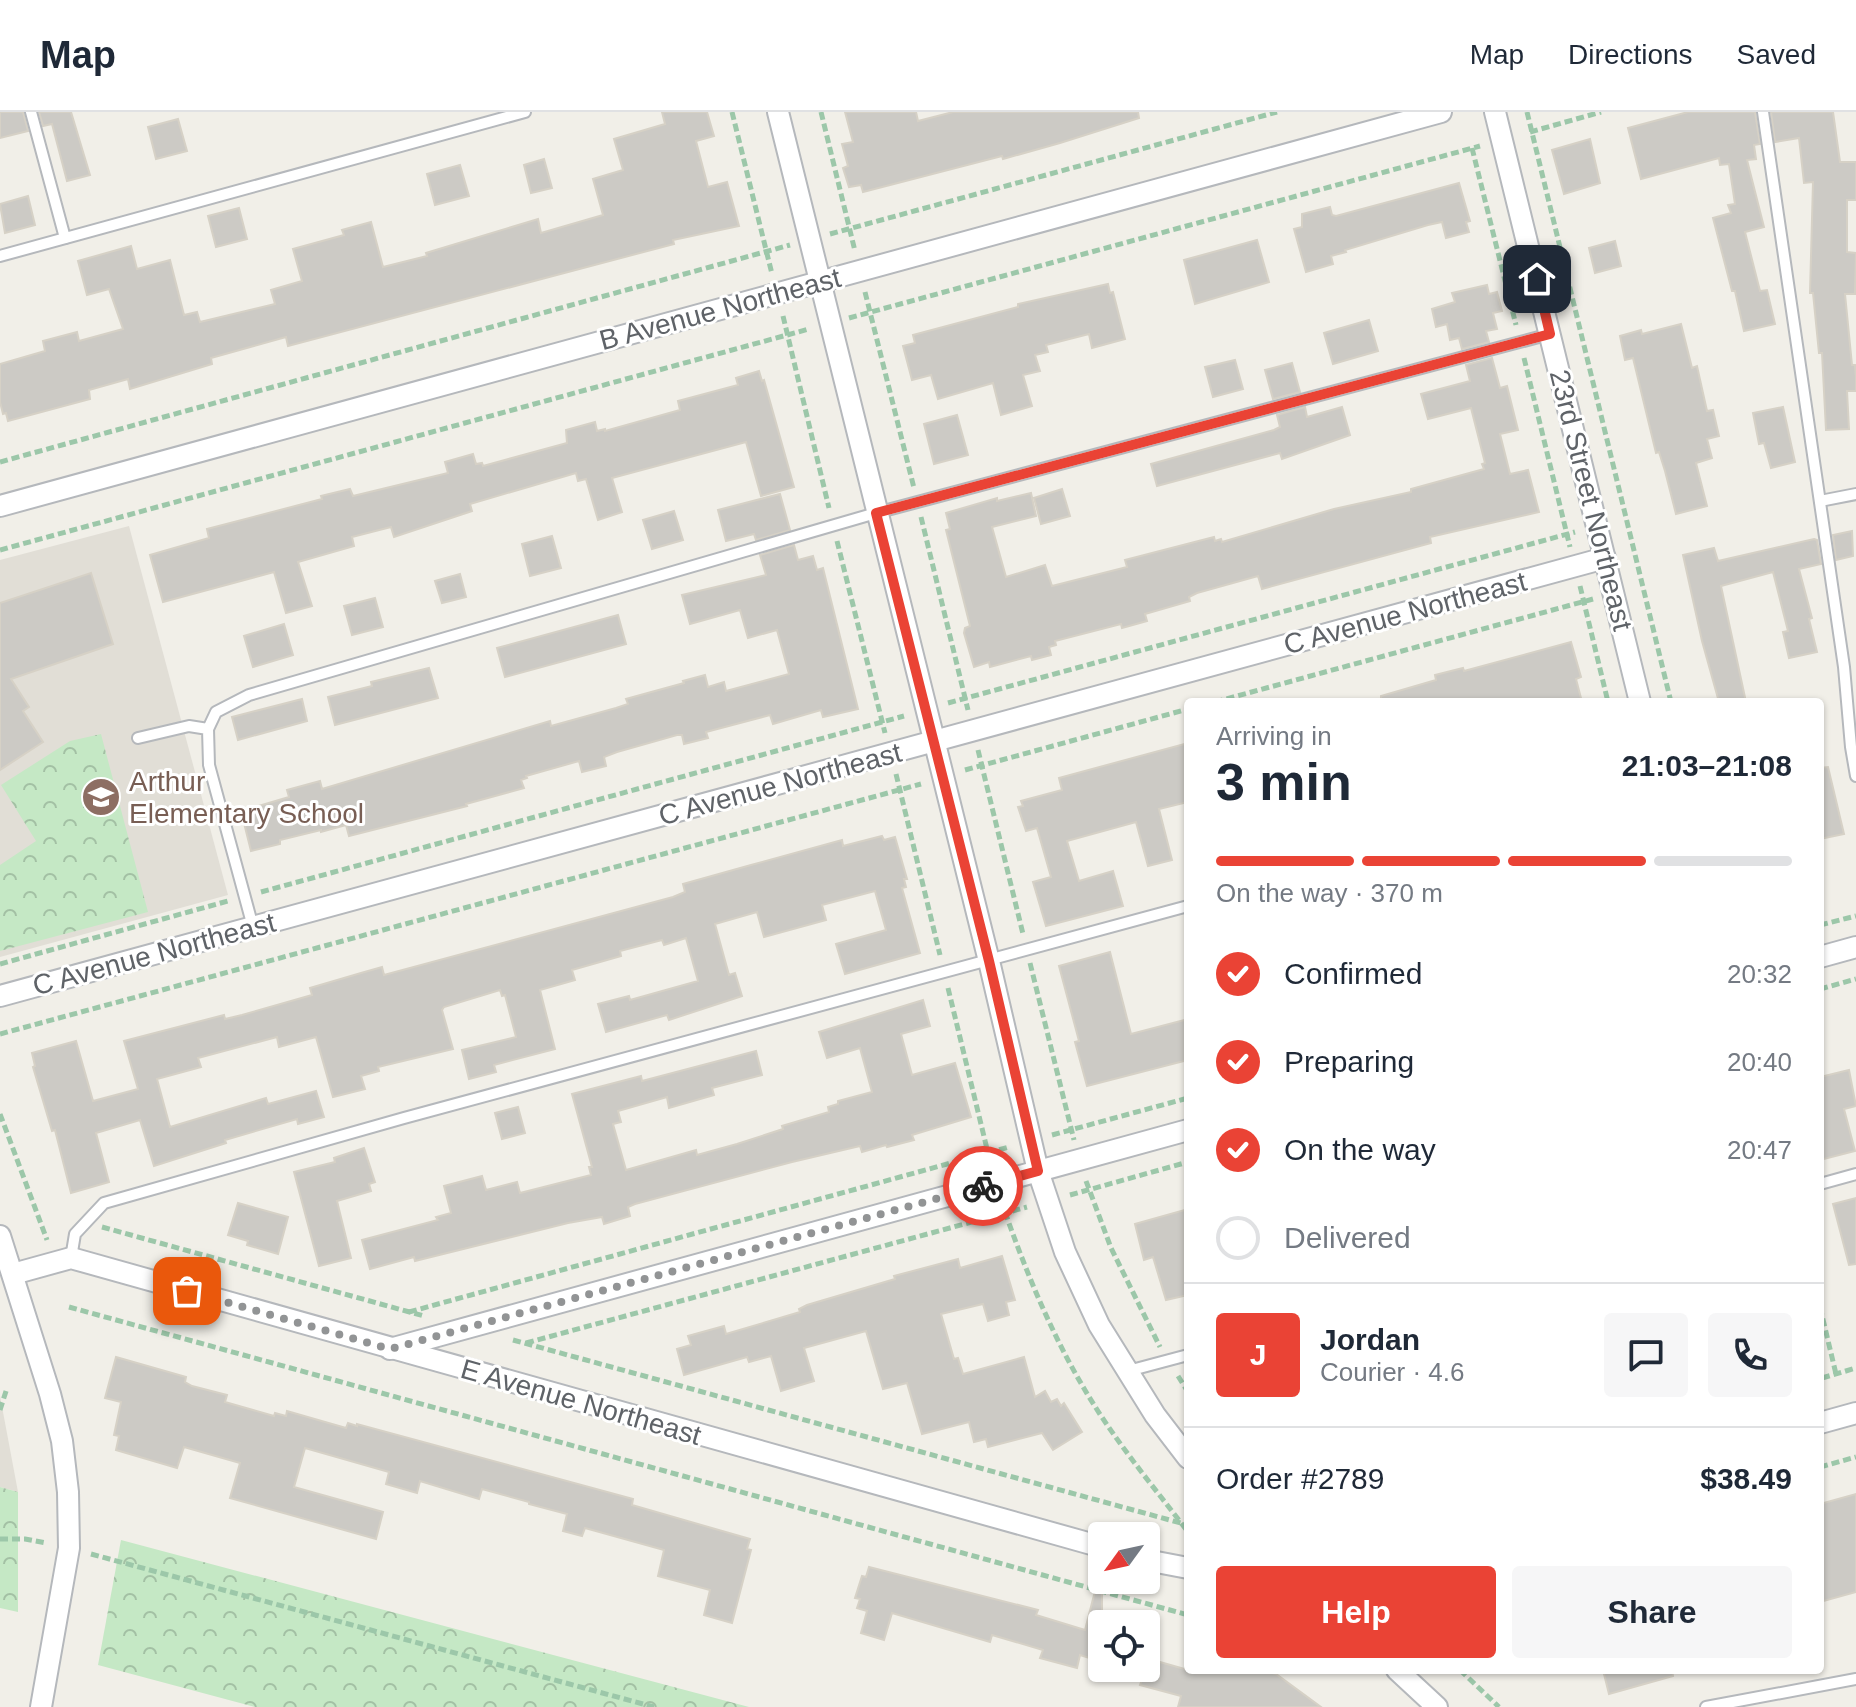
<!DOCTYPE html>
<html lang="en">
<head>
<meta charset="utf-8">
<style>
  body { margin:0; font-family:Arial,sans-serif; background:#f6f6f7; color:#1f2937; height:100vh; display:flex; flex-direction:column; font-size:30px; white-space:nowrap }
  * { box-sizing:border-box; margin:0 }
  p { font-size:26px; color:#747a83 }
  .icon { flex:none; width:44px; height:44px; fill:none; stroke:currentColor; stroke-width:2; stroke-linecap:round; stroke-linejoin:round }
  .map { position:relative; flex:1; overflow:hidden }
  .drawer { position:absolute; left:1184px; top:586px; width:640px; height:976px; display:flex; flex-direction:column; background:#fff; border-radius:8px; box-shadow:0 2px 6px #0004 }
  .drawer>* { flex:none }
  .needle { width:52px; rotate:237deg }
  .controls { position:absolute; left:1088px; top:1410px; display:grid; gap:16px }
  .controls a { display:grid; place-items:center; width:72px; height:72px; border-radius:8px; background:#fff; box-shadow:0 2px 6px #0004; font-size:40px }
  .pin { position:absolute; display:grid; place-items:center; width:68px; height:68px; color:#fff; margin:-34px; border-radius:16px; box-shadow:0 4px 12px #0006 }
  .courier { position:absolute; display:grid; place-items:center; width:80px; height:80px; margin:-40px; border:6px solid #ea4335; border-radius:50%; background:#fff; color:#222; box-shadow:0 2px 10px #0007 }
  .overview em { font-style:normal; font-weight:600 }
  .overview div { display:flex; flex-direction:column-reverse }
  .overview { display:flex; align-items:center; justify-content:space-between; height:136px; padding:0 32px }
  h1 { font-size:52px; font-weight:600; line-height:60px }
  .bar { display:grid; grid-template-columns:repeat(4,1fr); gap:12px 8px; align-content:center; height:96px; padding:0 32px }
  .bar i { height:10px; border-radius:6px; background:#e0e1e3 }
  .bar .selected { background:#ea4335 }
  .bar p { grid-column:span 4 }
  .line { display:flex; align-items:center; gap:20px; padding:0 32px; border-top:2px solid #e0e1e3 }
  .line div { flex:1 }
  .round { display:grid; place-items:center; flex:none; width:84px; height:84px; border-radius:8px; background:#f6f6f7 }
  ol { padding:0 32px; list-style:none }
  li { display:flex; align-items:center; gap:24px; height:88px }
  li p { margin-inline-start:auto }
  li .icon { padding:8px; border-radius:50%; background:#ea4335; color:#fff; stroke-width:4 }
  li:last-child { color:#747a83 }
  li i { width:44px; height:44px; border:4px solid #e0e1e3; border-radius:50% }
  .primary-button { display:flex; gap:16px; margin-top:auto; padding:16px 32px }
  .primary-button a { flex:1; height:92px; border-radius:8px; background:#ea4335; color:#fff; font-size:32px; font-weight:600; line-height:92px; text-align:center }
  .primary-button a+a { background:#f6f6f7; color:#1f2937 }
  header { display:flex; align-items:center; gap:48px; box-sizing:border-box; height:112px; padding:0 40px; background:#fff; border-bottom:2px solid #e0e1e3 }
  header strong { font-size:38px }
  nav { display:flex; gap:44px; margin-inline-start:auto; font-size:28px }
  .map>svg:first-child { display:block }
  .education { fill:#e1ded6 }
  .park { fill:url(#park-crowns) }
  .building { fill:#cccac5; stroke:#d6d1c6; stroke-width:2 }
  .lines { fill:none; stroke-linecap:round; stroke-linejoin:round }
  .service-casing { stroke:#b5b8bc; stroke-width:14 }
  .minor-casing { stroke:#b5b8bc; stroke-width:24 }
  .path { stroke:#9cc7a9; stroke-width:5; stroke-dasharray:8 4; stroke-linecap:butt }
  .service { stroke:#fff; stroke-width:10 }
  .minor { stroke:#fff; stroke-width:20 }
  .done { stroke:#929495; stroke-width:8; stroke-dasharray:0 14.4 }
  .route { stroke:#ea4335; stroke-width:10 }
  .labels { text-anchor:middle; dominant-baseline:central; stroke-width:6; stroke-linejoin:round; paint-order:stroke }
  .street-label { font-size:28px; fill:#5f6368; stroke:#fff }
  .education-label { font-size:28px; fill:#785e54; stroke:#fff; text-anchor:start }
</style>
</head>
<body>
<header>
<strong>Map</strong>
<nav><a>Map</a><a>Directions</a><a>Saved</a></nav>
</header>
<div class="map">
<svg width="1856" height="1595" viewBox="0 0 1856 1595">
  <defs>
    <pattern id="park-crowns" width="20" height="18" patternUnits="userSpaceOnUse" patternTransform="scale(2)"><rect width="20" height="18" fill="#c5e8c5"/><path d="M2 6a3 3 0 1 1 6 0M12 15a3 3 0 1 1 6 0" fill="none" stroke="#a3c0a4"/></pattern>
  </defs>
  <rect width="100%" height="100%" fill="#f1efe8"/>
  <g class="education">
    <polygon points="129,414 228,783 0,845 0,448"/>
    <polygon points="0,1284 18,1380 0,1375"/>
  </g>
  <g class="park">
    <polygon points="101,622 148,800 0,839 0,753 36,729 1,673 70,629"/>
    <polygon points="0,1375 18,1380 18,1500 0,1496"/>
    <polygon points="121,1428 749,1595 255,1595 98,1553"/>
  </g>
  <g class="building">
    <polygon points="0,0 23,0 28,19 0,26"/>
    <polygon points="39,0 71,0 90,63 67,69 52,12 43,14"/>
    <polygon points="662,0 707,0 714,24 696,29 708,75 727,70 739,114 673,128 674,132 288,234 286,225 211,246 212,252 130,277 128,267 89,278 90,287 8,309 6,301 3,302 0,290 0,252 45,239 43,229 77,220 79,229 123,217 109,177 87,183 78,149 131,134 137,157 170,148 184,203 197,200 200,210 275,192 271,178 302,169 293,137 344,123 342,118 371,110 383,155 427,144 426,141 538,107 541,121 603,103 593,67 623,58 614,27 665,12"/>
    <polygon points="845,0 916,0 918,9 953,0 1138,0 1139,6 1060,31 1003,47 1002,44 863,80 861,73 849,75 843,56 848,54 842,32 853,30"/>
    <polygon points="1688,0 1755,0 1760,32 1754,33 1756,47 1747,48 1764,115 1745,120 1760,179 1767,178 1775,212 1744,219 1735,179 1732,179 1713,106 1731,101 1728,93 1735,92 1729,52 1720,53 1719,46 1641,67 1628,16"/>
    <polygon points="1771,0 1833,0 1840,50 1856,50 1856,88 1847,88 1847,140 1856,141 1855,182 1845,182 1852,253 1855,253 1856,265 1856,279 1847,279 1849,317 1826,318 1822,241 1819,241 1813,181 1810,181 1813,70 1804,71 1799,26 1775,30"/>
    <polygon points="178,7 187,39 156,47 148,15"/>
    <polygon points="1590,27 1600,71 1564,82 1552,38"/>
    <polygon points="544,47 552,76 531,81 524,53"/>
    <polygon points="460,53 469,84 435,93 427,62"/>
    <polygon points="1459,71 1470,109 1466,110 1469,120 1446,126 1442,110 1428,113 1345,138 1346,140 1331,144 1333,152 1306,160 1294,117 1302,115 1302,102 1330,95 1332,103 1336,104"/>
    <polygon points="28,84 35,113 5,121 0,92"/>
    <polygon points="239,96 247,127 216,135 208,104"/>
    <polygon points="1257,128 1269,170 1195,192 1184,148"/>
    <polygon points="1615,129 1621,154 1595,161 1589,136"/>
    <polygon points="1108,172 1110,181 1113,180 1125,227 1092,236 1089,222 1046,233 1048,240 1035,243 1040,259 1023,263 1032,294 1001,303 993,271 938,287 931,263 912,268 903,234 915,231 913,223 1018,195 1018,192"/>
    <polygon points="1487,173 1489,182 1497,180 1502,199 1493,201 1497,217 1486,219 1489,230 1462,237 1459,226 1450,228 1447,212 1436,215 1432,197 1455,190 1452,181"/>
    <polygon points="1369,208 1378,239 1333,252 1324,221"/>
    <polygon points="1681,212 1692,256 1697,254 1707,299 1713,298 1719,324 1707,327 1712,346 1696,351 1707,394 1676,402 1665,359 1659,340 1656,341 1633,246 1625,248 1620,224 1641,218 1642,222"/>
    <polygon points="1492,246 1500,276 1507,274 1518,318 1500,322 1510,362 1528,358 1539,400 1430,425 1431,431 1262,477 1258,464 1197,481 1189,485 1190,489 1145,502 1147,509 1122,516 1121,512 1055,529 1056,533 1049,535 1051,543 1032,548 1031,544 990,555 989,550 974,555 964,521 965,516 970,514 946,418 950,417 946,401 997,386 997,389 1031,381 1036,404 992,415 1006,465 1045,453 1052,474 1127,455 1125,448 1214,425 1215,429 1221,427 1222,430 1334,397 1411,380 1411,377 1484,357 1482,352 1485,351 1471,296 1428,307 1421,282 1470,269 1466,253"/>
    <polygon points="1235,248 1243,277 1213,285 1205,255"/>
    <polygon points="1292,251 1300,280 1273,287 1265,258"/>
    <polygon points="759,259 762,269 764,268 794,375 761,384 746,330 612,366 622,400 598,408 586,367 578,369 576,361 470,392 472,399 394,425 391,415 352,425 354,434 298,450 312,494 286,501 274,460 163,490 150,443 209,426 207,417 322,387 321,384 350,377 353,384 448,361 445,350 473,342 476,352 482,351 483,354 567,331 566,318 595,310 597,319 605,317 605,319 680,298 678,289 738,273 736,266"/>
    <polygon points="1305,295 1307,305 1342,295 1350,323 1282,347 1280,341 1157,374 1151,352 1274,318 1280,315 1277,303"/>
    <polygon points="1783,295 1795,350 1771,356 1764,331 1759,332 1753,301"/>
    <polygon points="957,303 968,343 934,352 924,312"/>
    <polygon points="1062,377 1070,404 1041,412 1034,386"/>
    <polygon points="780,382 790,418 756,428 754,422 726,429 718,398"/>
    <polygon points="674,399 683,428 652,437 643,408"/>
    <polygon points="1852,419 1853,444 1836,448 1833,423"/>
    <polygon points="552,424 561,456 530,464 522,432"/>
    <polygon points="1814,427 1817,428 1821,452 1799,457 1812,506 1809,507 1817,540 1789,546 1783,520 1788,519 1773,460 1721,474 1746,590 1719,590 1702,529 1683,443 1714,436 1718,449"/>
    <polygon points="794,433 798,448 813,444 817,458 823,456 858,597 823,605 821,598 773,612 770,603 706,620 708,626 684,632 682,623 677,623 617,640 604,645 606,654 582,660 579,649 526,664 527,666 521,668 524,676 466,692 467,694 349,724 346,713 321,720 321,718 280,728 280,732 251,739 241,699 289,685 287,678 320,669 322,677 550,609 551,614 616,596 628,592 626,587 684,571 683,569 705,563 708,575 724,570 726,579 789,562 777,518 748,526 740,498 690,512 682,483 766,463 760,443"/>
    <polygon points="91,461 113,532 11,567 29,595 23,599 43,630 0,658 0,491"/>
    <polygon points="460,462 466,485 442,491 435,469"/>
    <polygon points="375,486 383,515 352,523 344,494"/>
    <polygon points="618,503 626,532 505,565 497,536"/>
    <polygon points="284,512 293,543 253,555 244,524"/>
    <polygon points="1571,530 1581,565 1576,567 1582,590 1381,590 1381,584 1436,568 1435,563 1463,556 1464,559"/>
    <polygon points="429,556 438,586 335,613 328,585 372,574 371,570"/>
    <polygon points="302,587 307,609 238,628 232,605"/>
    <polygon points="1188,631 1188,690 1159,697 1172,748 1148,754 1136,710 1067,729 1079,769 1113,759 1123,794 1046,814 1033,770 1051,765 1037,716 1026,719 1018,695 1023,694 1021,689 1062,678 1059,666"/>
    <polygon points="1828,655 1844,722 1820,727 1820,656"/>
    <polygon points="882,724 884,728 895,725 907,767 904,767 906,775 902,776 920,841 845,862 836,832 886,818 875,779 822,793 826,808 764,825 757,800 715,812 729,863 735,861 742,884 669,908 667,903 606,920 598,892 629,884 630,888 698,869 686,826 664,833 662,828 620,839 621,844 572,858 575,868 540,878 555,937 494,953 496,960 469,967 462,938 516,925 505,883 502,884 500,878 444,895 442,898 453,937 378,955 379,959 361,964 365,977 333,985 316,925 279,935 277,925 198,946 201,955 157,967 170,1015 266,986 268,992 316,979 324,1005 298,1012 297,1007 225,1028 226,1031 154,1054 140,1008 96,1021 109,1070 71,1081 55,1018 52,1019 33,955 35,954 32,941 76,929 93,989 138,977 124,929 224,903 225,907 242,903 312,883 310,876 361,861 382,855 384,863 673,785 685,780 683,772 751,753 842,728 843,734"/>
    <polygon points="1110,840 1131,922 1188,907 1188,948 1087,974 1075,930 1079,929 1059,854"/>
    <polygon points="923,888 930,914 901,922 912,963 955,951 971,1005 912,1023 914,1028 887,1035 886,1033 862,1040 860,1034 792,1050 635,1092 628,1095 630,1104 604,1112 602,1105 568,1111 415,1149 414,1145 370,1157 362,1128 438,1108 436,1105 451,1101 444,1074 482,1064 486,1078 517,1070 520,1081 591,1063 589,1055 592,1055 572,982 641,964 642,969 756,939 762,963 712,976 714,983 669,996 667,985 618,999 621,1010 613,1012 626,1058 696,1038 697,1043 737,1032 783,1017 782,1014 829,1000 828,995 838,992 838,989 872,980 860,936 827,946 819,920"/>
    <polygon points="1849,958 1856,994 1844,997 1855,1039 1820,1048 1820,965"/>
    <polygon points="518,995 525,1021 502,1027 495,1001"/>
    <polygon points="364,1036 375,1070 369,1072 371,1079 337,1089 351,1146 319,1154 294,1060 335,1050 334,1046"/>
    <polygon points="1856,1086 1856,1152 1849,1153 1833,1092"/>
    <polygon points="238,1091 288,1105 278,1142 247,1133 248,1129 228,1123"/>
    <polygon points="1188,1097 1188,1183 1166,1188 1153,1145 1144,1148 1135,1112"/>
    <polygon points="1002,1144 1015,1188 1006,1190 1009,1203 988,1209 983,1192 941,1202 954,1247 958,1246 963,1262 1024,1245 1035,1285 1045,1279 1051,1290 1057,1287 1061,1294 1064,1291 1082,1320 1053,1338 1042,1321 988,1335 986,1327 974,1330 969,1310 922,1322 907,1271 883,1277 866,1219 804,1236 814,1269 781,1279 771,1244 749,1250 747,1245 684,1263 677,1237 691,1233 688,1224 724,1214 726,1222 800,1200 799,1197 807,1193 895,1167 894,1164 958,1147 960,1156"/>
    <polygon points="116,1245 186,1265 185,1270 192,1274 227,1283 225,1290 274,1304 275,1301 286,1304 287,1299 346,1316 348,1311 357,1314 357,1312 633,1387 632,1393 750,1427 747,1437 751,1438 732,1511 704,1503 710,1478 658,1464 664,1438 585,1416 582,1424 563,1419 567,1402 529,1392 529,1390 482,1377 479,1387 420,1369 417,1381 386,1372 389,1360 305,1336 294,1375 383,1400 376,1427 230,1386 240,1351 184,1335 177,1356 116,1338 119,1324 114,1323 121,1290 105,1286"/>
    <polygon points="1856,1382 1856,1480 1820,1490 1820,1392"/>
    <polygon points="869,1455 1038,1498 1036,1503 1085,1518 1095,1479 1102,1480 1102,1550 1080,1543 1077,1556 1040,1546 1043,1538 992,1523 990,1530 892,1501 884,1528 861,1521 867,1499 857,1496 860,1487 855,1486 862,1464 866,1465"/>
    <polygon points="1146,1546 1188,1558 1261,1558 1276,1562 1321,1595 1178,1595 1181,1584 1140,1573 1146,1556"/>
    <polygon points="1603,1558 1672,1558 1673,1564 1609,1582"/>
  </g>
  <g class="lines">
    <g class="service-casing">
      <g id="service">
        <polyline points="31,0 65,126"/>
        <polyline points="1763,0 1844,555 1851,635 1856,664"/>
        <polyline points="0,144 525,0"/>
        <polyline points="1820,389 1856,382"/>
        <polyline points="208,617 216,600 249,583 876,401 1550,222"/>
        <polyline points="138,626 189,614 208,617 209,653 253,815"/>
        <polyline points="1820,1072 1856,1062"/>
        <polyline points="71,1146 75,1122 104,1091 404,1006 1188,794"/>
        <polyline points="1128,1259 1188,1243"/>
        <polyline points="1706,1595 1856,1567"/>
      </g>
    </g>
    <g class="minor-casing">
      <g id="minor">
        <polyline points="778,0 989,849 1038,1059 1065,1140 1099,1213 1155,1303 1188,1346"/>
        <polyline points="1495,0 1640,590"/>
        <polyline points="0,394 1441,0"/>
        <polyline points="1820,845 1856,835"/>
        <polyline points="0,884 1605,446"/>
        <polyline points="0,1124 50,1282 62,1329 68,1380 69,1436 41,1595"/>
        <polyline points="13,1162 71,1146 1102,1435"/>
        <polyline points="390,1237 1188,1018"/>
        <polyline points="1820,1311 1856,1301"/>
        <polyline points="1146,1448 1188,1456"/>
        <polyline points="1397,1558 1437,1595"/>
      </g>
    </g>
    <g class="path">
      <polyline points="732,0 772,162"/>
      <polyline points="821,0 855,139"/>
      <polyline points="1527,0 1671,590"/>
      <polyline points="1530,20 1601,0"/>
      <polyline points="1472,36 1516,213"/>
      <polyline points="830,122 1277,0"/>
      <polyline points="865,180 914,376"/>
      <polyline points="783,204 829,396"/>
      <polyline points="849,206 1480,34"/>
      <polyline points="1524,246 1570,435"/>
      <polyline points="0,350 790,133"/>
      <polyline points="921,405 968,598"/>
      <polyline points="837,429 885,621"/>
      <polyline points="0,438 809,217"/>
      <polyline points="1580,474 1608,590"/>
      <polyline points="1215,590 1593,487"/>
      <polyline points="948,591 1575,420"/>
      <polyline points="978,638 1023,822"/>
      <polyline points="965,658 1188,597"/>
      <polyline points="896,662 940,843"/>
      <polyline points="261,780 904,604"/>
      <polyline points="1820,813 1856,804"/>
      <polyline points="1030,851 1074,1028"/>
      <polyline points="0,852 228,789"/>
      <polyline points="948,876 988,1041"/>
      <polyline points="1820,877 1856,867"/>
      <polyline points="0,922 921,672"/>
      <polyline points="0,1002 47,1128"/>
      <polyline points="1052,1023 1188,986"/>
      <polyline points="1086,1069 1111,1136 1160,1235"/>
      <polyline points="1070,1083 1188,1050"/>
      <path d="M 1005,1100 C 1029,1168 1057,1235 1096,1296 C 1124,1340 1157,1379 1188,1420"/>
      <polyline points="102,1115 424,1204"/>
      <polyline points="69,1195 1188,1503"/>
      <polyline points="1820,1195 1836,1262"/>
      <polyline points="409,1200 1009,1035"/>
      <polyline points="513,1228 1188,1413"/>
      <polyline points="526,1231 1027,1095"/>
      <polyline points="1178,1264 1188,1280"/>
      <polyline points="1822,1266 1856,1256"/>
      <polyline points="0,1298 7,1276"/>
      <polyline points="1820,1355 1856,1345"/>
      <polyline points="0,1427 25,1427 46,1431"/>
      <polyline points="91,1442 654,1595"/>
      <polyline points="1460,1558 1499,1595"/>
    </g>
    <use href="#service" class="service"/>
    <use href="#minor" class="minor"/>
  </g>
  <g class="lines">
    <polyline class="done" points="187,1179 390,1237 983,1074"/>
    <polyline class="route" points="983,1074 1038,1059 989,849 876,401 1550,222 1537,167"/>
  </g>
  <defs>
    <g id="school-disc" transform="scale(2)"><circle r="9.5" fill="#8d6e63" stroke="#fff"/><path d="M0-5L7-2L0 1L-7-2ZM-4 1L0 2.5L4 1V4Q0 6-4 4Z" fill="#fff"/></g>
  </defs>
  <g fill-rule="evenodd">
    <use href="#school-disc" x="101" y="685"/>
  </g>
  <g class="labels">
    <g class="street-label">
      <text transform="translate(720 197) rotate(-15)">B Avenue Northeast</text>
      <text transform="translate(1591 388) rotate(76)">23rd Street Northeast</text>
      <text transform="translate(1405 501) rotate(-15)">C Avenue Northeast</text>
      <text transform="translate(780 672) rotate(-15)">C Avenue Northeast</text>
      <text transform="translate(154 842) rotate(-15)">C Avenue Northeast</text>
      <text transform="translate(581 1290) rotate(16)">E Avenue Northeast</text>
    </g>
    <g class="education-label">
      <text x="129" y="669">Arthur<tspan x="129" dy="32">Elementary School</tspan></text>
    </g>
  </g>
</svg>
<div class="controls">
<a><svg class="needle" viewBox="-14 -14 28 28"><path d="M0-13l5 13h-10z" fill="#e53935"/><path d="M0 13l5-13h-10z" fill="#747a83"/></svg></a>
<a><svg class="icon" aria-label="locate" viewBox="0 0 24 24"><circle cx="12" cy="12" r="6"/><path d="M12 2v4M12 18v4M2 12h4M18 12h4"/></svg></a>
</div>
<div class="pin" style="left:187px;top:1179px;background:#ea580c"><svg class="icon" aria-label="bag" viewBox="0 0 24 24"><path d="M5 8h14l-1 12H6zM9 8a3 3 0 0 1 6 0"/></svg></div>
<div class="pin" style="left:1537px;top:167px;background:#1f2937"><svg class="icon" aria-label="home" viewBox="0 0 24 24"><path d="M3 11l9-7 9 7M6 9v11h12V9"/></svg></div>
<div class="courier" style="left:983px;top:1074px"><svg class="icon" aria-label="bike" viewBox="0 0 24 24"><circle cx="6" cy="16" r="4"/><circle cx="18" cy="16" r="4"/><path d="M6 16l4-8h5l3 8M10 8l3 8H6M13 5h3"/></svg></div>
<section class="drawer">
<div class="overview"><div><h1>3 min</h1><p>Arriving in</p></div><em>21:03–21:08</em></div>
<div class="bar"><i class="selected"></i><i class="selected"></i><i class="selected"></i><i></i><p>On the way · 370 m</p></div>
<ol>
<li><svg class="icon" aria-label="check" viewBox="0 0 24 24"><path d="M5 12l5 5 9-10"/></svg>Confirmed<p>20:32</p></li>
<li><svg class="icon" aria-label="check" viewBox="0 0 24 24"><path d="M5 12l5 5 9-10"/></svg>Preparing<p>20:40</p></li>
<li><svg class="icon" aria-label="check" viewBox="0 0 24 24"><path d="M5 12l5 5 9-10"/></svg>On the way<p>20:47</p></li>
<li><i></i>Delivered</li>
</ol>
<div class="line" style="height:144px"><b class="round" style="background:#ea4335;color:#fff">J</b><div><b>Jordan</b><p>Courier · 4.6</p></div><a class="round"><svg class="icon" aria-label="chat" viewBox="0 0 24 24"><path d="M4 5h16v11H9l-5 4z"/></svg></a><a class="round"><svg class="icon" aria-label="phone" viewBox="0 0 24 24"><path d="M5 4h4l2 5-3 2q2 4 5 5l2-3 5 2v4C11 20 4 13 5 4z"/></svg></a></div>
<div class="line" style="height:104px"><div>Order #2789</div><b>$38.49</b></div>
<div class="primary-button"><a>Help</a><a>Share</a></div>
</section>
</div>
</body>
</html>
